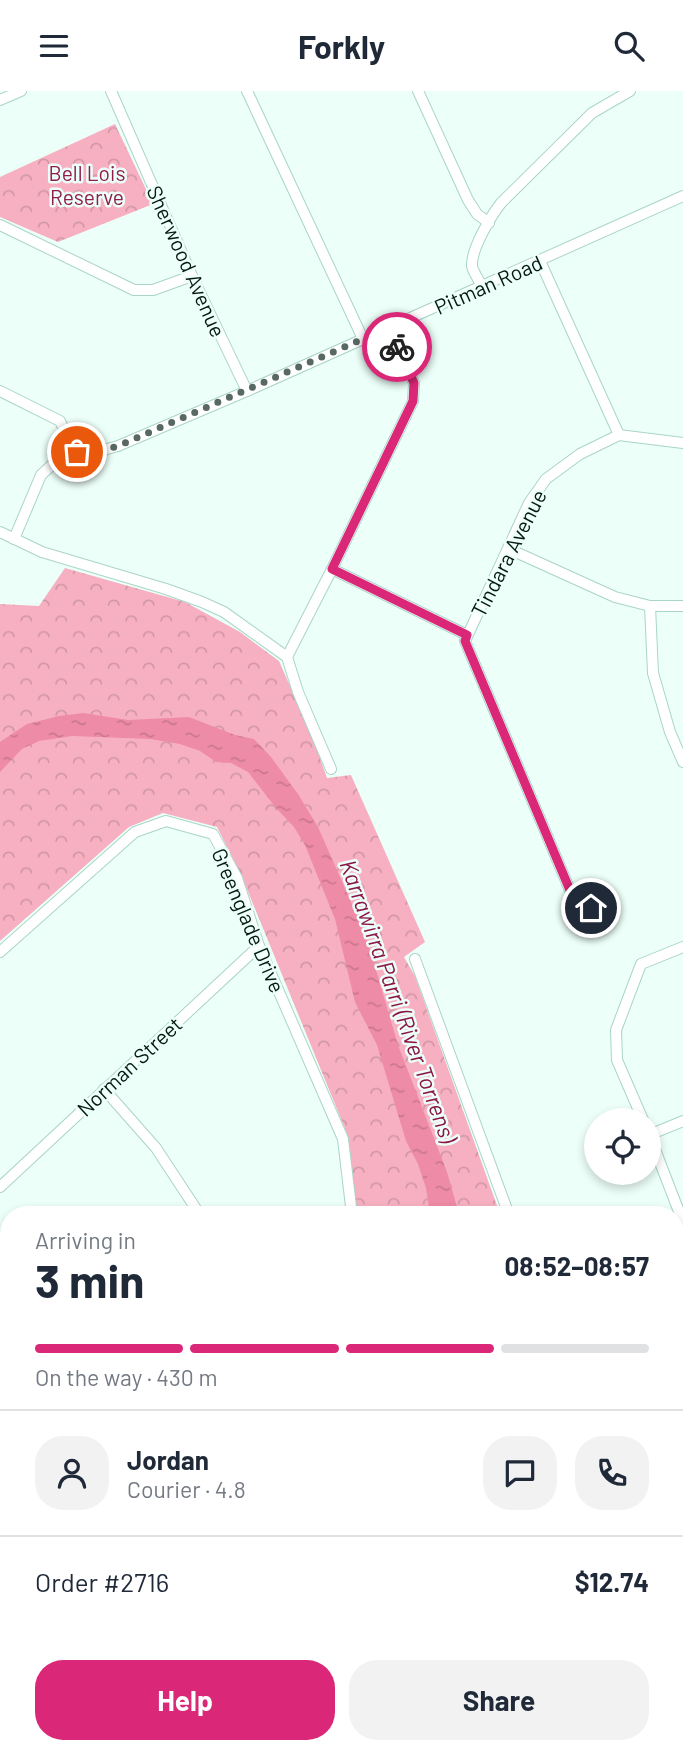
<!DOCTYPE html>
<html lang="en">
<head>
<meta charset="utf-8">
<style>
  body { margin:0; font-family:Barlow,sans-serif; background:#f2f2f3; color:#1f2937; height:100vh; display:flex; flex-direction:column; font-size:26px; white-space:nowrap }
  * { box-sizing:border-box; margin:0 }
  p { font-size:23px; color:#747a83 }
  .icon { flex:none; width:38px; height:38px; fill:none; stroke:currentColor; stroke-width:2; stroke-linecap:round; stroke-linejoin:round }
  .map { position:relative; flex:1; overflow:hidden }
  .side { position:absolute; left:0px; top:1115px; width:684px; height:548px; display:flex; flex-direction:column; background:#fff; border-radius:28px 28px 0 0; box-shadow:0 4px 10px #0003 }
  .side>* { flex:none }
  .controls { position:absolute; left:584px; top:1017px; display:grid; gap:14px }
  .controls a { display:grid; place-items:center; width:77px; height:77px; border-radius:50%; background:#fff; box-shadow:0 4px 10px #0003; font-size:35px }
  .pin { position:absolute; display:grid; place-items:center; width:60px; height:60px; color:#fff; margin:-30px; border:4px solid #fff; border-radius:50%; box-shadow:0 2px 7px #0007 }
  .courier { position:absolute; display:grid; place-items:center; width:70px; height:70px; margin:-35px; border:5px solid #db2777; border-radius:50%; background:#fff; color:#222; box-shadow:0 2px 9px #0007 }
  .summary em { font-style:normal; font-weight:700 }
  .summary div { display:flex; flex-direction:column-reverse }
  .summary { display:flex; align-items:center; justify-content:space-between; height:119px; padding:0 35px }
  h1 { font-size:46px; font-weight:700; line-height:52px }
  .bar { display:grid; grid-template-columns:repeat(4,1fr); gap:10px 7px; align-content:center; height:84px; padding:0 35px }
  .bar i { height:9px; border-radius:5px; background:#e0e1e3 }
  .bar .current { background:#db2777 }
  .bar p { grid-column:span 4 }
  .line { display:flex; align-items:center; gap:18px; padding:0 35px; border-top:2px solid #e0e1e3 }
  .line div { flex:1 }
  .round { display:grid; place-items:center; flex:none; width:74px; height:74px; border-radius:28px; background:#f2f2f3 }
  .action { display:flex; gap:14px; margin-top:auto; padding:14px 35px }
  .action a { flex:1; height:80px; border-radius:28px; background:#db2777; color:#fff; font-size:28px; font-weight:700; line-height:80px; text-align:center }
  .action a+a { background:#f2f2f3; color:#1f2937 }
  header { display:flex; justify-content:space-between; align-items:center; height:91px; padding:0 35px; background:#fff; font-size:32px; font-weight:700 }
  .map>svg:first-child { display:block }
  .grass { fill:url(#grass-dots) }
  .park { fill:url(#park-crowns) }
  .water { fill:url(#water-ripples) }
  .lines { fill:none; stroke-linecap:round; stroke-linejoin:round }
  .street-casing { stroke:#a9d5c8; stroke-width:12 }
  .secondary-casing { stroke:#a9d5c8; stroke-width:18 }
  .street { stroke:#fff; stroke-width:10 }
  .secondary { stroke:#c8f2e8; stroke-width:16 }
  .done { stroke:#586964; stroke-width:7; stroke-dasharray:0 12.6 }
  .route { stroke:#db2777; stroke-width:9 }
  .labels { text-anchor:middle; dominant-baseline:central; stroke-width:5; stroke-linejoin:round; paint-order:stroke }
  .park-label { font-size:21px; fill:#911d4b; stroke:#edfff9 }
  .street-label { font-size:21px; fill:#071813; stroke:#edfff9 }
  .water-label { font-size:23px; font-style:italic; fill:#8b1646; stroke:#edfff9 }
</style>
</head>
<body>
<header><svg class="icon" aria-label="menu" viewBox="0 0 24 24"><path d="M4 6h16M4 12h16M4 18h16"/></svg>Forkly<svg class="icon" aria-label="search" viewBox="0 0 24 24"><circle cx="10" cy="10" r="6"/><path d="M15 15l6 6"/></svg></header>
<div class="map">
<svg width="683" height="1662" viewBox="0 0 683 1662">
  <defs>
    <pattern id="grass-dots" width="8" height="8" patternUnits="userSpaceOnUse" patternTransform="scale(1.75)"><rect width="8" height="8" fill="#f7b0c2"/><path d="M2 2h.1M6 6h.1" fill="none" stroke="#d297a6" stroke-width="1.8" stroke-linecap="round"/></pattern>
    <pattern id="park-crowns" width="20" height="18" patternUnits="userSpaceOnUse" patternTransform="scale(1.75)"><rect width="20" height="18" fill="#f7b0c2"/><path d="M2 6a3 3 0 1 1 6 0M12 15a3 3 0 1 1 6 0" fill="none" stroke="#d297a6"/></pattern>
    <pattern id="water-ripples" width="26" height="14" patternUnits="userSpaceOnUse" patternTransform="scale(1.75)"><rect width="26" height="14" fill="#ee8ba7"/><path d="M2 4q2-2 4 0t4 0M15 11q2-2 4 0t4 0" fill="none" stroke="#cb778f"/></pattern>
  </defs>
  <rect width="100%" height="100%" fill="#edfff9"/>
  <polygon class="grass" points="676,1235 683,1235 683,1383 676,1382"/>
  <g class="park">
    <polygon points="115,33 153,113 58,151 0,126 0,86"/>
    <polygon points="65,477 185,511 240,541 279,570 313,647 327,687 351,684 425,851 404,866 415,885 500,1123 357,1123 348,1045 242,786 217,736 163,722 129,736 0,850 0,513 39,515"/>
    <polygon points="676,1435 683,1437 683,1469 676,1469"/>
    <polygon points="76,1654 345,1654 339,1662 68,1662"/>
  </g>
  <g class="water">
    <polygon points="83,622 128,629 189,626 235,644 254,648 271,666 298,703 318,736 366,845 398,954 447,1081 459,1123 430,1123 426,1097 418,1073 406,1050 377,954 355,911 335,828 305,754 294,736 276,717 248,681 231,672 216,671 200,660 180,653 150,648 72,645 39,650 22,658 0,681 0,651 27,633 59,625"/>
    <polygon points="144,1654 183,1654 178,1662 139,1662"/>
  </g>
  <g class="lines">
    <g class="street-casing">
      <g id="street">
        <polyline points="111,0 192,185 247,300"/>
        <polyline points="247,0 363,248"/>
        <polyline points="418,0 468,109 477,123 489,132"/>
        <polyline points="0,9 21,0"/>
        <polyline points="0,134 134,199 153,199 192,185"/>
        <polyline points="540,170 619,344"/>
        <path d="M 482,195 C 479,189 473,181 472,175 C 471,158 491,125 501,112 L 592,22 L 630,0"/>
        <polyline points="0,300 60,330 72,356 77,361 89,363 118,355 247,300 683,105"/>
        <polyline points="0,441 42,461 166,498 202,511 224,521 287,566"/>
        <polyline points="14,448 41,384 53,373 77,361"/>
        <polyline points="509,458 615,506 650,515 683,515"/>
        <polyline points="332,478 467,544"/>
        <polyline points="650,515 653,582 670,641 683,671"/>
        <polyline points="331,678 298,601 287,566 332,478 413,310 414,292 388,238"/>
        <polyline points="610,831 572,804 465,550 529,412 546,388 580,363 619,344 683,352"/>
        <polyline points="0,861 135,741 166,730 213,743 237,787 259,855 343,1048 352,1124"/>
        <polyline points="415,868 509,1124"/>
        <polyline points="104,998 156,1057 200,1124"/>
        <polyline points="643,1029 617,969 616,939 641,873 683,856"/>
        <polyline points="649,1043 683,1131"/>
        <polyline points="649,1044 683,1030"/>
        <polyline points="0,1096 259,855"/>
        <polyline points="0,1146 9,1155"/>
        <polyline points="0,1365 9,1375"/>
        <polyline points="0,1453 9,1445"/>
        <polyline points="676,1555 683,1554"/>
        <polyline points="496,1654 500,1662"/>
        <polyline points="663,1654 666,1662"/>
        <polyline points="357,1662 364,1654"/>
      </g>
    </g>
    <g class="secondary-casing">
      <g id="secondary">
        <polyline points="676,1397 683,1398"/>
        <polyline points="676,1422 683,1424"/>
        <polyline points="0,1588 9,1595"/>
        <polyline points="0,1610 9,1635"/>
        <polyline points="11,1662 12,1654"/>
        <polyline points="24,1662 32,1654"/>
        <polyline points="60,1662 67,1654"/>
      </g>
    </g>
    <use href="#street" class="street"/>
    <use href="#secondary" class="secondary"/>
  </g>
  <g class="lines">
    <polyline class="done" points="77,361 89,363 118,355 388,237 397,256"/>
    <polyline class="route" points="397,256 414,292 413,310 332,478 467,544 465,550 572,804 591,817"/>
  </g>
  <g class="labels">
    <g class="park-label">
      <text x="87" y="81">Bell Lois<tspan x="87" dy="24">Reserve</tspan></text>
    </g>
    <g class="street-label">
      <text transform="translate(187 170) rotate(66)">Sherwood Avenue</text>
      <text transform="translate(488 193) rotate(-24)">Pitman Road</text>
      <text transform="translate(508 462) rotate(-63)">Tindara Avenue</text>
      <text transform="translate(249 829) rotate(67)">Greenglade Drive</text>
      <text transform="translate(129 975) rotate(-43)">Norman Street</text>
    </g>
    <g class="water-label">
      <text transform="translate(399 910) rotate(70)">Karrawirra Parri (River Torrens)</text>
    </g>
  </g>
</svg>
<div class="controls">
<a><svg class="icon" aria-label="locate" viewBox="0 0 24 24"><circle cx="12" cy="12" r="6"/><path d="M12 2v4M12 18v4M2 12h4M18 12h4"/></svg></a>
</div>
<div class="pin" style="left:77px;top:361px;background:#ea580c"><svg class="icon" aria-label="bag" viewBox="0 0 24 24"><path d="M5 8h14l-1 12H6zM9 8a3 3 0 0 1 6 0"/></svg></div>
<div class="pin" style="left:591px;top:817px;background:#1f2937"><svg class="icon" aria-label="home" viewBox="0 0 24 24"><path d="M3 11l9-7 9 7M6 9v11h12V9"/></svg></div>
<div class="courier" style="left:397px;top:256px"><svg class="icon" aria-label="bike" viewBox="0 0 24 24"><circle cx="6" cy="16" r="4"/><circle cx="18" cy="16" r="4"/><path d="M6 16l4-8h5l3 8M10 8l3 8H6M13 5h3"/></svg></div>
<section class="side">
<div class="summary"><div><h1>3 min</h1><p>Arriving in</p></div><em>08:52–08:57</em></div>
<div class="bar"><i class="current"></i><i class="current"></i><i class="current"></i><i></i><p>On the way · 430 m</p></div>
<div class="line" style="height:126px"><a class="round"><svg class="icon" aria-label="person" viewBox="0 0 24 24"><circle cx="12" cy="8" r="4"/><path d="M4 21q1-7 8-7t8 7"/></svg></a><div><b>Jordan</b><p>Courier · 4.8</p></div><a class="round"><svg class="icon" aria-label="chat" viewBox="0 0 24 24"><path d="M4 5h16v11H9l-5 4z"/></svg></a><a class="round"><svg class="icon" aria-label="phone" viewBox="0 0 24 24"><path d="M5 4h4l2 5-3 2q2 4 5 5l2-3 5 2v4C11 20 4 13 5 4z"/></svg></a></div>
<div class="line" style="height:91px"><div>Order #2716</div><b>$12.74</b></div>
<div class="action"><a>Help</a><a>Share</a></div>
</section>
</div>
</body>
</html>
